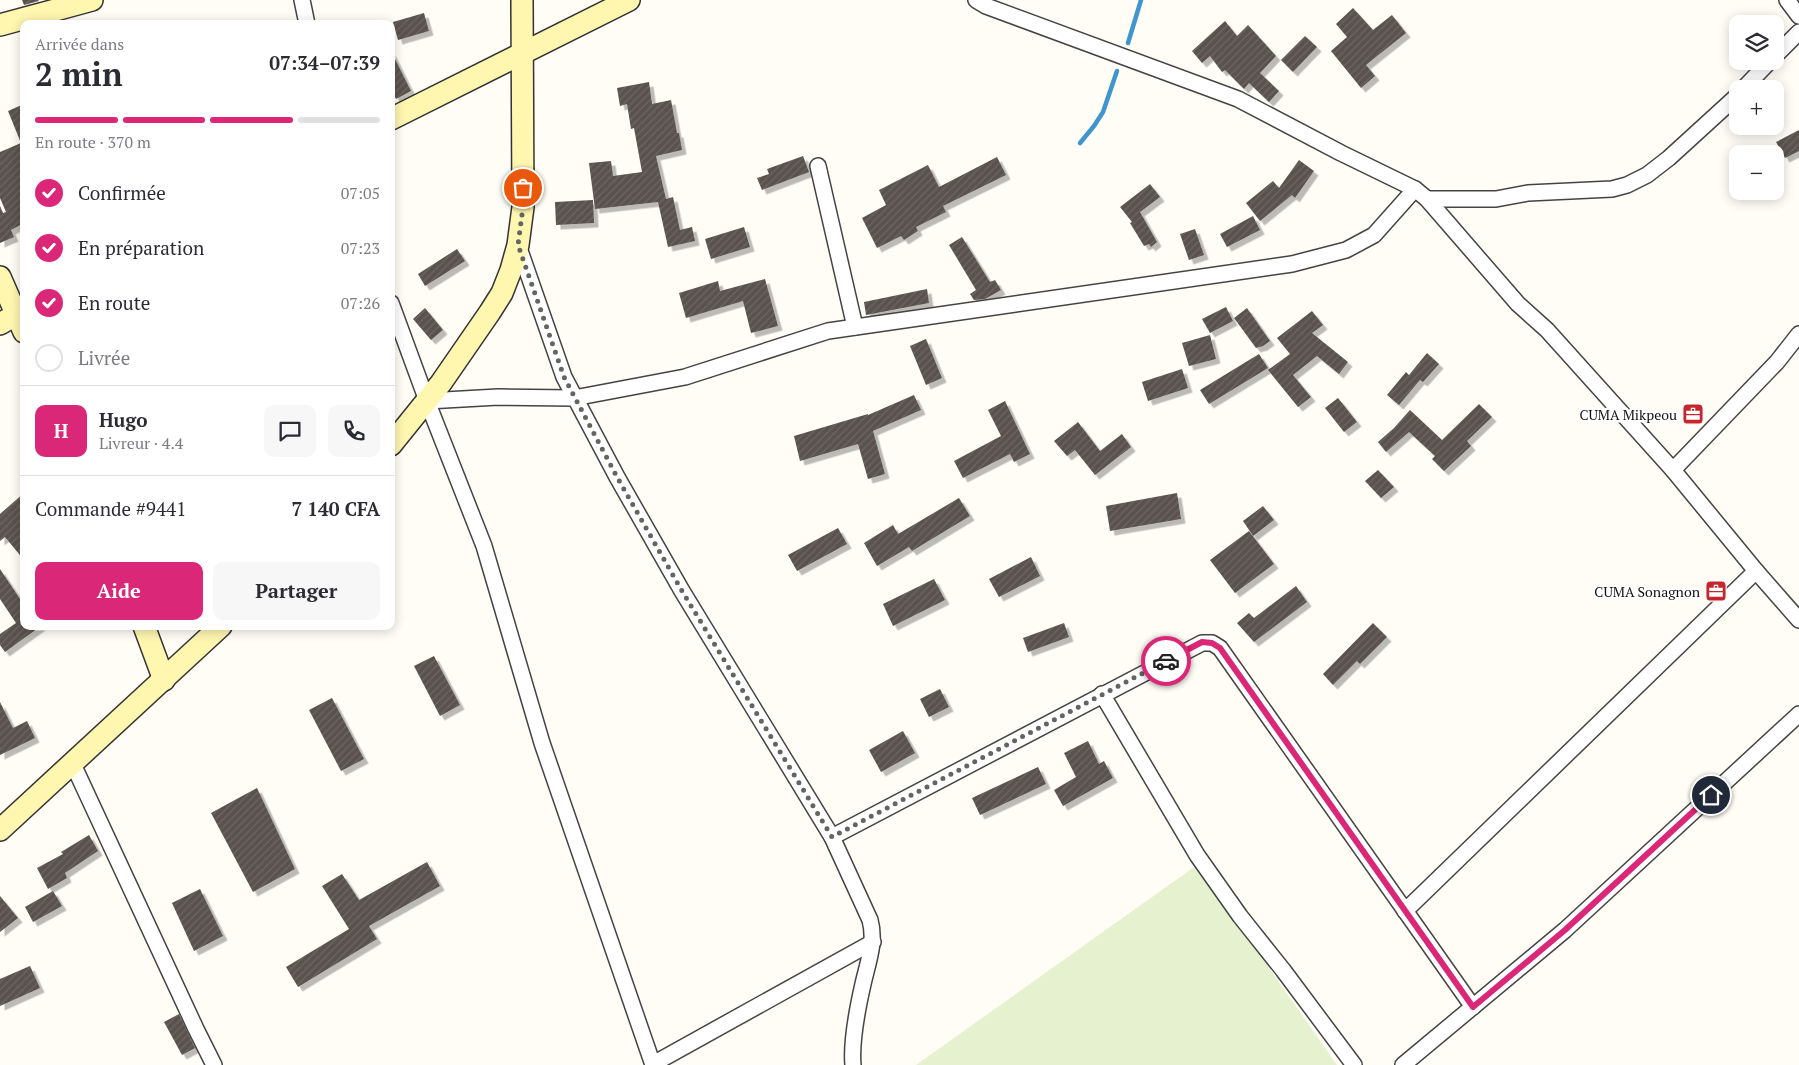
<!DOCTYPE html>
<html lang="fr">
<head>
<meta charset="utf-8">
<style>
  body { margin:0; font-family:"PT Serif",serif; background:#f7f7f7; color:#2b2b33; height:100vh; display:flex; flex-direction:column; font-size:19px; white-space:nowrap }
  * { box-sizing:border-box; margin:0 }
  p { font-size:16px; color:#7c7c81 }
  .icon { flex:none; width:28px; height:28px; fill:none; stroke:currentColor; stroke-width:2; stroke-linecap:round; stroke-linejoin:round }
  .map { position:relative; flex:1; overflow:hidden }
  .sheet { position:absolute; left:20px; top:20px; width:375px; height:610px; display:flex; flex-direction:column; background:#fff; border-radius:10px; box-shadow:0 2px 12px #0003 }
  .sheet>* { flex:none }
  .tools { position:absolute; left:1729px; top:15px; display:grid; gap:10px }
  .tools a { display:grid; place-items:center; width:55px; height:55px; border-radius:10px; background:#fff; box-shadow:0 2px 12px #0003; font-size:25px }
  .pin { position:absolute; display:grid; place-items:center; width:42px; height:42px; color:#fff; margin:-21px; border:2px solid #fff; border-radius:50%; box-shadow:0 1px 5px #0007 }
  .courier { position:absolute; display:grid; place-items:center; width:50px; height:50px; margin:-25px; border:4px solid #db2777; border-radius:50%; background:#fff; color:#222; box-shadow:0 1px 6px #0007 }
  .overview em { font-style:normal; font-weight:800 }
  .overview div { display:flex; flex-direction:column-reverse }
  .overview { display:flex; align-items:center; justify-content:space-between; height:85px; padding:0 15px }
  h1 { font-size:32px; font-weight:800; line-height:38px }
  .bar { display:grid; grid-template-columns:repeat(4,1fr); gap:8px 5px; align-content:center; height:60px; padding:0 15px }
  .bar i { height:6px; border-radius:4px; background:#e1e1e2 }
  .bar .active { background:#db2777 }
  .bar p { grid-column:span 4 }
  .line { display:flex; align-items:center; gap:12px; padding:0 15px; border-top:1px solid #e1e1e2 }
  .line div { flex:1 }
  .round { display:grid; place-items:center; flex:none; width:52px; height:52px; border-radius:10px; background:#f7f7f7 }
  ol { padding:0 15px; list-style:none }
  li { display:flex; align-items:center; gap:15px; height:55px }
  li p { margin-inline-start:auto }
  li .icon { padding:5px; border-radius:50%; background:#db2777; color:#fff; stroke-width:4 }
  li:last-child { color:#7c7c81 }
  li i { width:28px; height:28px; border:2px solid #e1e1e2; border-radius:50% }
  .cta { display:flex; gap:10px; margin-top:auto; padding:10px 15px }
  .cta a { flex:1; height:58px; border-radius:10px; background:#db2777; color:#fff; font-size:20px; font-weight:800; line-height:58px; text-align:center }
  .cta a+a { background:#f7f7f7; color:#2b2b33 }
  .map>svg:first-child { display:block }
  .pitch { fill:#e6f2cf }
  .lines { fill:none; stroke-linecap:round; stroke-linejoin:round }
  .stream { stroke:#3f96cf; stroke-width:4.5 }
  .building { fill:url(#building-hatch); filter:url(#shadow) }
  .street-casing { stroke:#444; stroke-width:18 }
  .secondary-casing { stroke:#333; stroke-width:24 }
  .street { stroke:#fff; stroke-width:15 }
  .secondary { stroke:#fff6b0; stroke-width:21 }
  .done { stroke:#646461; stroke-width:5; stroke-dasharray:0 9 }
  .route { stroke:#db2777; stroke-width:6 }
  .labels { text-anchor:middle; dominant-baseline:central; stroke-width:5; stroke-linejoin:round; paint-order:stroke }
  .poi-label { font-size:14px; fill:#111; stroke:#fff; text-anchor:end }
</style>
</head>
<body>
<div class="map">
<svg width="1799" height="1065" viewBox="0 0 1799 1065">
  <defs>
    <pattern id="building-hatch" width="6" height="6" patternUnits="userSpaceOnUse" patternTransform="scale(1.25)"><rect width="6" height="6" fill="#5a524d"/><path d="M-1 1l2-2M0 6l6-6M5 7l2-2" fill="none" stroke="#6d6662"/></pattern>
    <filter id="shadow"><feDropShadow dx="4.5" dy="4.5" stdDeviation="0" flood-color="#0004"/></filter>
  </defs>
  <rect width="100%" height="100%" fill="#fffdf5"/>
  <polygon class="pitch" points="1197,865 1337,1065 916,1065"/>
  <g class="lines">
    <g class="stream">
      <polyline points="1128,43 1141,0"/>
      <polyline points="1080,143 1094,126 1103,112 1117,71"/>
    </g>
  </g>
  <g class="building">
    <polygon points="22,0 38,0 39,1 24,5"/>
    <polygon points="1353,8 1373,30 1392,15 1406,33 1366,65 1375,76 1361,88 1331,51 1347,37 1336,24"/>
    <polygon points="424,13 429,31 398,40 393,22"/>
    <polygon points="1225,21 1237,36 1248,25 1276,56 1260,73 1279,91 1269,102 1249,83 1244,89 1225,70 1222,72 1210,56 1202,63 1192,51"/>
    <polygon points="1305,36 1317,47 1293,72 1281,60"/>
    <polygon points="391,51 411,91 396,99 391,89"/>
    <polygon points="649,82 652,104 671,100 677,133 679,133 682,150 656,156 666,199 673,197 680,230 692,227 695,241 668,247 658,202 595,209 589,163 611,161 613,176 642,172 634,128 631,129 627,104 620,106 617,88"/>
    <polygon points="24,104 24,223 11,230 14,237 0,243 0,206 3,213 6,212 0,198 0,152 21,143 8,111"/>
    <polygon points="1799,130 1799,151 1785,158 1776,142"/>
    <polygon points="803,156 809,172 762,190 757,178 769,174 767,169"/>
    <polygon points="997,157 1006,175 943,206 946,212 916,227 918,231 904,240 901,236 877,248 862,218 886,205 879,190 928,165 939,187"/>
    <polygon points="1299,160 1314,171 1295,198 1292,195 1260,221 1246,203 1273,181 1279,188"/>
    <polygon points="1150,184 1160,197 1140,212 1157,242 1151,247 1149,244 1144,246 1130,223 1132,222 1120,207"/>
    <polygon points="593,200 594,223 556,225 555,202"/>
    <polygon points="1253,216 1260,230 1227,247 1220,234"/>
    <polygon points="744,227 750,247 711,259 705,239"/>
    <polygon points="1195,229 1204,255 1189,260 1180,234"/>
    <polygon points="962,237 990,282 995,280 1001,290 985,299 974,300 970,294 976,290 949,245"/>
    <polygon points="457,249 465,261 425,286 418,274"/>
    <polygon points="765,279 778,326 751,333 743,301 686,318 679,293 718,281 720,291"/>
    <polygon points="927,289 929,303 866,315 864,302"/>
    <polygon points="1226,307 1233,321 1210,333 1202,319"/>
    <polygon points="425,308 443,330 431,340 413,319"/>
    <polygon points="1247,308 1270,341 1263,346 1256,348 1234,318"/>
    <polygon points="1312,311 1323,325 1312,333 1348,362 1339,374 1317,356 1293,375 1311,397 1298,407 1268,370 1290,354 1277,338"/>
    <polygon points="1210,335 1216,359 1189,366 1182,343"/>
    <polygon points="926,339 942,378 926,385 910,346"/>
    <polygon points="1427,353 1439,364 1423,382 1420,380 1399,405 1387,395 1406,372 1409,375"/>
    <polygon points="1259,354 1268,368 1209,404 1200,390"/>
    <polygon points="1182,369 1188,388 1148,401 1142,382"/>
    <polygon points="914,395 921,410 873,431 885,474 868,479 858,444 800,461 794,436 868,414 868,415"/>
    <polygon points="1338,398 1357,422 1344,432 1325,408"/>
    <polygon points="1005,401 1030,454 1014,462 1010,454 963,478 954,461 1001,436 988,410"/>
    <polygon points="1479,404 1492,417 1467,441 1471,446 1444,471 1432,459 1435,456 1409,432 1386,452 1378,442 1394,428 1410,410 1442,440"/>
    <polygon points="1078,422 1100,451 1122,434 1131,447 1095,475 1075,450 1067,456 1054,441"/>
    <polygon points="1378,470 1394,487 1381,498 1365,481"/>
    <polygon points="24,493 24,560 5,537 0,541 0,514"/>
    <polygon points="1177,493 1181,519 1110,531 1106,506"/>
    <polygon points="959,498 970,516 912,551 909,547 877,566 864,543 893,525 898,534"/>
    <polygon points="1263,506 1274,520 1253,536 1243,521"/>
    <polygon points="838,528 847,544 797,571 788,555"/>
    <polygon points="1249,531 1274,564 1235,593 1210,560"/>
    <polygon points="1031,557 1040,576 999,597 989,579"/>
    <polygon points="0,569 24,605 24,626 41,626 5,652 0,645 0,634 16,623 0,599"/>
    <polygon points="934,579 945,600 893,626 883,604"/>
    <polygon points="1296,586 1307,602 1254,642 1237,623 1249,613 1254,618"/>
    <polygon points="1064,623 1069,637 1028,652 1023,638"/>
    <polygon points="1373,623 1387,637 1360,664 1357,661 1333,685 1323,674"/>
    <polygon points="434,656 460,705 440,716 414,666"/>
    <polygon points="940,689 949,707 929,717 920,699"/>
    <polygon points="332,698 364,759 341,771 309,710"/>
    <polygon points="0,702 13,728 27,721 35,738 0,755"/>
    <polygon points="903,731 915,753 881,772 869,750"/>
    <polygon points="1088,741 1099,764 1104,761 1113,778 1063,806 1054,790 1076,777 1064,753"/>
    <polygon points="1038,767 1046,784 980,815 972,798"/>
    <polygon points="257,788 295,869 253,892 211,813"/>
    <polygon points="89,835 98,851 65,873 67,878 48,889 37,868 63,854 61,852"/>
    <polygon points="427,862 440,886 369,926 377,939 298,987 286,967 349,929 322,886 342,874 359,900"/>
    <polygon points="200,889 223,936 194,951 172,903"/>
    <polygon points="53,891 62,906 33,922 25,907"/>
    <polygon points="0,896 18,918 0,932"/>
    <polygon points="30,966 40,988 0,1006 0,979"/>
    <polygon points="179,1014 195,1048 182,1055 164,1022"/>
  </g>
  <g class="lines">
    <g class="street-casing">
      <g id="street">
        <polyline points="302,0 307,24"/>
        <polyline points="976,0 986,6 1238,99 1341,153 1415,189 1427,199 1518,304 1547,330 1673,470 1756,571 1799,620"/>
        <polyline points="1787,0 1799,16"/>
        <polyline points="1775,56 1799,32"/>
        <polyline points="1743,89 1770,61"/>
        <polyline points="818,166 855,327"/>
        <polyline points="1427,199 1496,199 1528,193 1612,189 1627,185 1647,175 1669,158 1738,95"/>
        <path d="M 518,245 L 564,377 L 617,477 L 682,591 L 832,837 L 870,920 C 876,942 868,962 863,984 C 858,1006 851,1043 853,1065"/>
        <polyline points="391,303 427,401 484,546 542,743 653,1065"/>
        <polyline points="427,401 498,397 574,398 685,377 828,331 1292,264 1346,250 1374,235 1415,189"/>
        <polyline points="1673,470 1777,362 1799,334"/>
        <polyline points="1102,694 1197,855 1240,916 1283,970 1354,1065"/>
        <polyline points="72,762 196,1029 214,1065"/>
        <polyline points="832,837 1202,643 1212,643 1220,648 1473,1007"/>
        <polyline points="1405,911 1756,571"/>
        <polyline points="653,1064 873,942"/>
        <polyline points="1403,1065 1565,930 1799,714"/>
      </g>
    </g>
    <g class="secondary-casing">
      <g id="secondary">
        <polyline points="0,25 92,0"/>
        <polyline points="391,119 629,0"/>
        <polyline points="0,277 24,332"/>
        <polyline points="0,324 24,310"/>
        <polyline points="391,445 441,383 490,312 502,293 511,270 518,245 523,207 522,0"/>
        <polyline points="144,626 164,680"/>
        <polyline points="0,830 221,626"/>
      </g>
    </g>
    <use href="#street" class="street"/>
    <use href="#secondary" class="secondary"/>
  </g>
  <g class="lines">
    <polyline class="done" points="523,188 523,207 518,245 564,377 617,477 682,591 832,837 1166,661"/>
    <polyline class="route" points="1166,661 1202,642 1212,643 1220,648 1473,1007 1565,930 1711,795"/>
  </g>
  <defs>
    <g id="office-square" transform="scale(1.125)"><rect x="-9" y="-9" width="18" height="18" rx="4" fill="#c4262e" stroke="#fff"/><path d="M-6-3h4V-5.5h4V-3h4V5H-6ZM-1-4.5V-3h2v-1.5ZM-6 0V1H6V0Z" fill="#fff"/></g>
  </defs>
  <g fill-rule="evenodd">
    <use href="#office-square" x="1693" y="414"/>
    <use href="#office-square" x="1716" y="591"/>
  </g>
  <g class="labels">
    <g class="poi-label">
      <text x="1677" y="414">CUMA Mikpeou</text>
      <text x="1700" y="591">CUMA Sonagnon</text>
    </g>
  </g>
</svg>
<div class="tools">
<a><svg class="icon" aria-label="layers" viewBox="0 0 24 24"><path d="M12 4l9 5-9 5-9-5zM3 14l9 5 9-5"/></svg></a>
<a>+</a>
<a>−</a>
</div>
<div class="pin" style="left:523px;top:188px;background:#ea580c"><svg class="icon" aria-label="bag" viewBox="0 0 24 24"><path d="M5 8h14l-1 12H6zM9 8a3 3 0 0 1 6 0"/></svg></div>
<div class="pin" style="left:1711px;top:795px;background:#1f2937"><svg class="icon" aria-label="home" viewBox="0 0 24 24"><path d="M3 11l9-7 9 7M6 9v11h12V9"/></svg></div>
<div class="courier" style="left:1166px;top:661px"><svg class="icon" aria-label="car" viewBox="0 0 24 24"><path d="M5 17H2v-5l4-1 3-4h7l3 4 3 1v5h-3M9 17h6M6 11h13"/><circle cx="7" cy="17" r="2"/><circle cx="17" cy="17" r="2"/></svg></div>
<section class="sheet">
<div class="overview"><div><h1>2 min</h1><p>Arrivée dans</p></div><em>07:34–07:39</em></div>
<div class="bar"><i class="active"></i><i class="active"></i><i class="active"></i><i></i><p>En route · 370 m</p></div>
<ol>
<li><svg class="icon" aria-label="check" viewBox="0 0 24 24"><path d="M5 12l5 5 9-10"/></svg>Confirmée<p>07:05</p></li>
<li><svg class="icon" aria-label="check" viewBox="0 0 24 24"><path d="M5 12l5 5 9-10"/></svg>En préparation<p>07:23</p></li>
<li><svg class="icon" aria-label="check" viewBox="0 0 24 24"><path d="M5 12l5 5 9-10"/></svg>En route<p>07:26</p></li>
<li><i></i>Livrée</li>
</ol>
<div class="line" style="height:90px"><b class="round" style="background:#db2777;color:#fff">H</b><div><b>Hugo</b><p>Livreur · 4.4</p></div><a class="round"><svg class="icon" aria-label="chat" viewBox="0 0 24 24"><path d="M4 5h16v11H9l-5 4z"/></svg></a><a class="round"><svg class="icon" aria-label="phone" viewBox="0 0 24 24"><path d="M5 4h4l2 5-3 2q2 4 5 5l2-3 5 2v4C11 20 4 13 5 4z"/></svg></a></div>
<div class="line" style="height:65px"><div>Commande #9441</div><b>7 140 CFA</b></div>
<div class="cta"><a>Aide</a><a>Partager</a></div>
</section>
</div>
</body>
</html>
